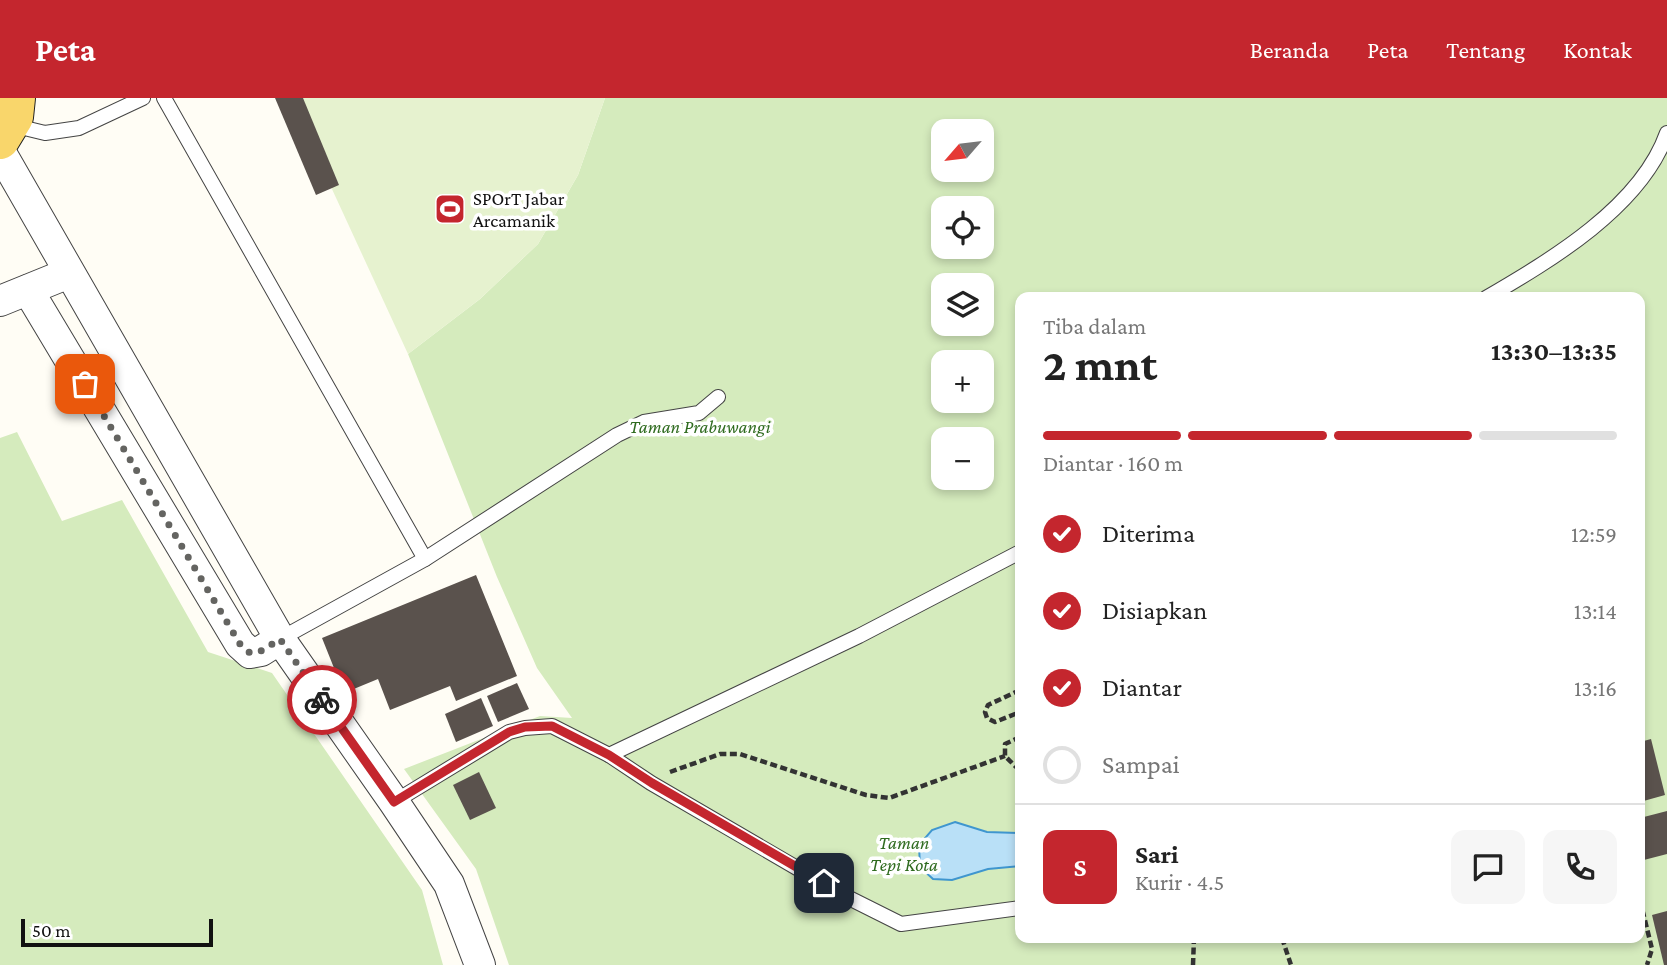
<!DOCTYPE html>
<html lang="id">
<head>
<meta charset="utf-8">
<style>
  body { margin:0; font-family:"Crimson Pro",serif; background:#f6f6f6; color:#222; height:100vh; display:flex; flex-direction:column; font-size:26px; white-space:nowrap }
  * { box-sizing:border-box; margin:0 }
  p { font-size:23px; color:#767676 }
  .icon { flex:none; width:38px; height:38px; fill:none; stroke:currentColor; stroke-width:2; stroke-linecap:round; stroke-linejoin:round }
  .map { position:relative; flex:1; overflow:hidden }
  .panel { position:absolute; left:1015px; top:194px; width:630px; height:651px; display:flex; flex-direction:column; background:#fff; border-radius:14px; box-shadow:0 4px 10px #0003 }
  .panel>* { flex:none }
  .needle { width:46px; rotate:242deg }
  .tools { position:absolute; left:931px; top:21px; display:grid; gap:14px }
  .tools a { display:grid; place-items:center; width:63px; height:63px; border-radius:14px; background:#fff; box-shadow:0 4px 10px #0003; font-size:35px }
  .scale { position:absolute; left:21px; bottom:18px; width:192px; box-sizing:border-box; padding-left:7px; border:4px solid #111; border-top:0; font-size:19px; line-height:24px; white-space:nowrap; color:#111; -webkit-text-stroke:5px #fff; paint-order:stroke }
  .pin { position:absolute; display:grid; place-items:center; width:60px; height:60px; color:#fff; margin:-30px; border-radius:14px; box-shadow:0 4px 10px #0006 }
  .courier { position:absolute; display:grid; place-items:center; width:70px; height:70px; margin:-35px; border:5px solid #c4262e; border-radius:50%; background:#fff; color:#222; box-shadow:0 2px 9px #0007 }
  .head em { font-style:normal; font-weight:700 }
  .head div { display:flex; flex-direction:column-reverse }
  .head { display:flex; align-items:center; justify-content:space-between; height:119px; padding:0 28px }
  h1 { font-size:46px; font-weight:700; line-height:52px }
  .bar { display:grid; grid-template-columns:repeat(4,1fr); gap:10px 7px; align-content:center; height:84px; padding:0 28px }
  .bar i { height:9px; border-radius:5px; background:#e0e0e0 }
  .bar .on { background:#c4262e }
  .bar p { grid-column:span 4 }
  .line { display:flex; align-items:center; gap:18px; padding:0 28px; border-top:2px solid #e0e0e0 }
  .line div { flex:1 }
  .round { display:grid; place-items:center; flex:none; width:74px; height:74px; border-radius:14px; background:#f6f6f6 }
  ol { padding:0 28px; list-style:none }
  li { display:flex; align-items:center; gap:21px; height:77px }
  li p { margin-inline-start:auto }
  li .icon { padding:7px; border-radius:50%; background:#c4262e; color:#fff; stroke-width:4 }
  li:last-child { color:#767676 }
  li i { width:38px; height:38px; border:4px solid #e0e0e0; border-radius:50% }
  header { display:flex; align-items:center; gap:42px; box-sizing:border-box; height:98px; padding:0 35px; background:#c4262e; color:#fff }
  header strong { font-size:33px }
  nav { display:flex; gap:38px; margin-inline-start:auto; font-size:24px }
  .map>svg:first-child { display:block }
  .green { fill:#d5ebbd; fill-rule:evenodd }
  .pitch { fill:#e6f2cf }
  .water { fill:#b9e0f7; stroke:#3f96cf; stroke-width:2 }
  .building { fill:#5a524d }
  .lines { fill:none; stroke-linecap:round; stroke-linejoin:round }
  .lane-casing { stroke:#444; stroke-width:16 }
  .street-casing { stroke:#444; stroke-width:32 }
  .primary-casing { stroke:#222; stroke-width:40 }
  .path { stroke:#333; stroke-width:4.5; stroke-dasharray:7 3.5; stroke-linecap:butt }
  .lane { stroke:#fff; stroke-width:14 }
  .street { stroke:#fff; stroke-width:30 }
  .primary { stroke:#f9d66b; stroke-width:38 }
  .done { stroke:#646461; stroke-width:7; stroke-dasharray:0 12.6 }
  .route { stroke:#c4262e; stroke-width:9 }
  .labels { text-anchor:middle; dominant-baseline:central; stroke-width:7; stroke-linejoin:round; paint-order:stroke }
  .poi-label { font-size:19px; fill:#111; stroke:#fff; text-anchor:start }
  .park-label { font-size:19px; font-style:italic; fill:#2f6b1f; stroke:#fff }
</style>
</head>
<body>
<header>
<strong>Peta</strong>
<nav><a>Beranda</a><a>Peta</a><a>Tentang</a><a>Kontak</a></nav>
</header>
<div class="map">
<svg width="1667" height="867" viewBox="0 0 1667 867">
  <rect width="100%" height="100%" fill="#fffdf5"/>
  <g class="green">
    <path d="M 605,0 L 1667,0 L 1667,867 L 509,867 L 476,771 L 404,671 L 540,618 L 572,620 L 537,570 L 497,479 L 408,256 L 480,201 L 538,146 L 578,77 ZM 943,33 L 982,33 L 982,72 L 943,72 ZM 943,110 L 982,110 L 982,149 L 943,149 ZM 943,187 L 982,187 L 982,226 L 943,226 ZM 1020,200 L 1640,200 L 1640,840 L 1020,840 ZM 943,264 L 982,264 L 982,303 L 943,303 ZM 943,341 L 982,341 L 982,380 L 943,380 Z"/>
    <polygon points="17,334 62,423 122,402 208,554 272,575 422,792 443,867 0,867 0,340"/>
  </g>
  <polygon class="pitch" points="290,0 605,0 578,77 538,146 480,201 408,256"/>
  <polygon class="water" points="955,724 987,734 1020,735 1020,768 988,771 952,782 933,781 920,769 919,747 932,732"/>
  <g class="building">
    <polygon points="275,0 303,0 339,87 316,97"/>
    <polygon points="476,477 517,578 456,603 450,588 390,612 378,581 344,595 322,540"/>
    <polygon points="517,585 529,611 498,624 487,598"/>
    <polygon points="481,600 493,628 456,644 445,616"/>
    <polygon points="1651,641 1665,697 1640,704 1640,644"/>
    <polygon points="479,674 496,710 470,722 453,687"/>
    <polygon points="1667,713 1667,756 1640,763 1640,720"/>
    <polygon points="1667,813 1667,867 1664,867 1652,817"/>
  </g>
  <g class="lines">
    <g class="lane-casing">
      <g id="lane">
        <polyline points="164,0 425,461"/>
        <polyline points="12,27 45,35 79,30 143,0"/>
        <path d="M 1486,200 C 1551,162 1641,109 1667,35"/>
        <polyline points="280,541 425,461 617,337 644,324 699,315 718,299"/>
        <polyline points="609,657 651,685 845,798 901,826 1020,810"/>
        <polyline points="394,704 509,634 525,630 552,628 609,657 859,538 1020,454"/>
      </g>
    </g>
    <g class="street-casing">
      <g id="street">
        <polyline points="0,53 280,541 394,704 449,786 480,867"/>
        <polyline points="28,192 240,546 250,555 261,553 280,541"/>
        <polyline points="0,203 69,175"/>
      </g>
    </g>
    <g class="primary-casing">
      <polyline id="primary" points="0,42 14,19 16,0"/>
    </g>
    <g class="path">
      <polyline points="1020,592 988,607 985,614 987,620 995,624 1020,614"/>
      <polyline points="1020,639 1005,646 1005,658 1016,669 1020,670"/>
      <polyline points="670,674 720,656 740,656 866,697 889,700 1005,658"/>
      <polyline points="1640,802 1652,851 1647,867"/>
      <polyline points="1282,840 1291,867"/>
      <polyline points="1193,867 1194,840"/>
    </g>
    <use href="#lane" class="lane"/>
    <use href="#street" class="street"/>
    <use href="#primary" class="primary"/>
  </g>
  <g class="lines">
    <polyline class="done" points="85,286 240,546 250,555 261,553 280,541 322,602"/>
    <polyline class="route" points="322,602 394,704 509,634 525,629 552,628 609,657 652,685 824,785"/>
  </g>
  <defs>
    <g id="stadium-square" transform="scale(1.575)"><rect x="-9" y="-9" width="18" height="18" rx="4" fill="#c4262e" stroke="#fff"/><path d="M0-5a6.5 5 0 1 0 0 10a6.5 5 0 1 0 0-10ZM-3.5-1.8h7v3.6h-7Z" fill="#fff"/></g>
  </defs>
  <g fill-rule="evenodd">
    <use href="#stadium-square" x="450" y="111"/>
  </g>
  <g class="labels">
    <g class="poi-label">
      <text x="473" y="100">SPOrT Jabar<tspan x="473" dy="22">Arcamanik</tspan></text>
    </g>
    <g class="park-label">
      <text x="700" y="328">Taman Prabuwangi</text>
      <text x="904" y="744">Taman<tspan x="904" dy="22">Tepi Kota</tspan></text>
    </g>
  </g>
</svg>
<div class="tools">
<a><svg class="needle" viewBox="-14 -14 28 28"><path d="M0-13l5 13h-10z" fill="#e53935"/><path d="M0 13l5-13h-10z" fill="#767676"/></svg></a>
<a><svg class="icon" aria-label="locate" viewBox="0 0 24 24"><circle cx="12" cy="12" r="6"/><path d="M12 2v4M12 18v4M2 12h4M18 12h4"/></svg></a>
<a><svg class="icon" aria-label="layers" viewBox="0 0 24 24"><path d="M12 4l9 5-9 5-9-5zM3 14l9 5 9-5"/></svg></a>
<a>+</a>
<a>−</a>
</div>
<div class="scale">50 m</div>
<div class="pin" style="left:85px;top:286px;background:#ea580c"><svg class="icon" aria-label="bag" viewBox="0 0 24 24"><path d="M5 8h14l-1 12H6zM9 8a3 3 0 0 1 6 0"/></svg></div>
<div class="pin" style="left:824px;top:785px;background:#1f2937"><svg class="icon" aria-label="home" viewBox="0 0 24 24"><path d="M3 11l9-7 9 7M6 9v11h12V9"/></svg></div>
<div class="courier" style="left:322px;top:602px"><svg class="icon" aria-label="bike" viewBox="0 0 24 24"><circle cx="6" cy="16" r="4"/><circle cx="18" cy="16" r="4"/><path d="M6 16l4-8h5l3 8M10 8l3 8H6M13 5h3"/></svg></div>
<section class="panel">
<div class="head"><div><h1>2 mnt</h1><p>Tiba dalam</p></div><em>13:30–13:35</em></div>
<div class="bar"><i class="on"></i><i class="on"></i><i class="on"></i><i></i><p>Diantar · 160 m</p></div>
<ol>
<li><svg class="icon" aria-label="check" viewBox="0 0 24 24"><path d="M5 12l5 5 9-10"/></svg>Diterima<p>12:59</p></li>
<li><svg class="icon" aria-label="check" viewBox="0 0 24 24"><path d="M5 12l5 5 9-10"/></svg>Disiapkan<p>13:14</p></li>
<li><svg class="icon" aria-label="check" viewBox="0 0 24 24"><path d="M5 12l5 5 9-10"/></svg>Diantar<p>13:16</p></li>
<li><i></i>Sampai</li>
</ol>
<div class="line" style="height:126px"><b class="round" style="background:#c4262e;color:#fff">S</b><div><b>Sari</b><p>Kurir · 4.5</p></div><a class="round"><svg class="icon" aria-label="chat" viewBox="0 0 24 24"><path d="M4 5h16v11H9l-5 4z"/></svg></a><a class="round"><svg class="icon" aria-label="phone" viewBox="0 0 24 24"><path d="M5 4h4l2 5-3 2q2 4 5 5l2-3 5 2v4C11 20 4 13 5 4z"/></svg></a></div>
</section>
</div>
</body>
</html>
